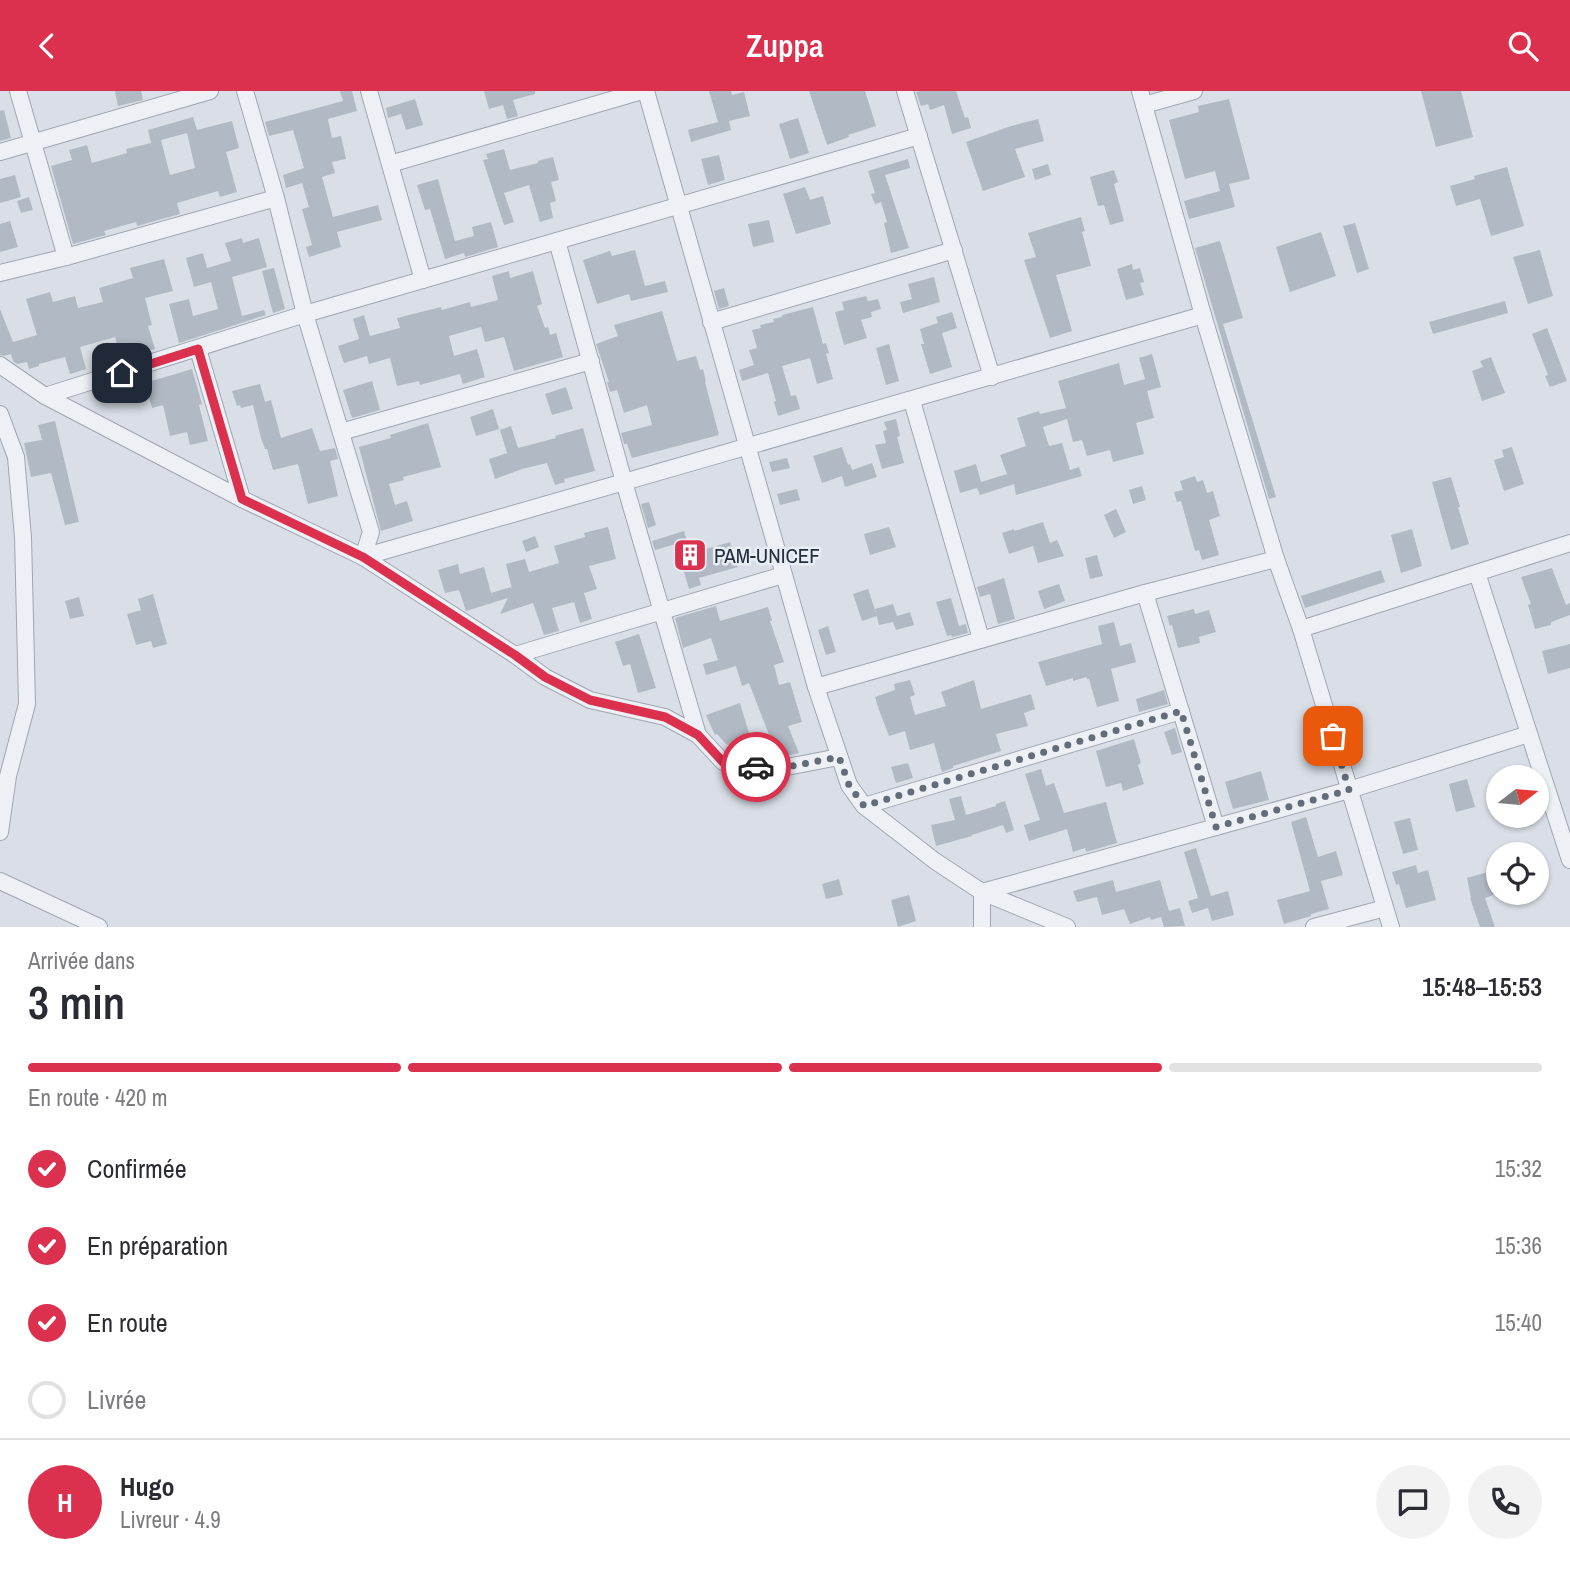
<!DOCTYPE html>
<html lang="fr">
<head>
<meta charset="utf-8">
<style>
  body { margin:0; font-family:"Archivo Narrow",sans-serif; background:#f2f2f3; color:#2b2b33; height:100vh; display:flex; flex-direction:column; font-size:26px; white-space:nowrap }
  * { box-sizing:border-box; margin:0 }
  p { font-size:23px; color:#7c7c81 }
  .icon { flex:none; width:38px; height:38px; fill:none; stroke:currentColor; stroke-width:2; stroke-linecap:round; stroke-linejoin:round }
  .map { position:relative; height:836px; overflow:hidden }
  .details { display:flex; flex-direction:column; background:#fff; flex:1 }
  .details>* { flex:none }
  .needle { width:46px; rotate:74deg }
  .buttons { position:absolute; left:1486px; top:674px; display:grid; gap:14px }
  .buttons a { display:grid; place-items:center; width:63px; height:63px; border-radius:50%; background:#fff; box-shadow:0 2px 5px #0004; font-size:35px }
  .pin { position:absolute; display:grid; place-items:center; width:60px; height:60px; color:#fff; margin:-30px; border-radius:14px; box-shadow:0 4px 10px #0006 }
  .courier { position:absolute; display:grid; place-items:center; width:70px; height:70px; margin:-35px; border:5px solid #db304e; border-radius:50%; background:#fff; color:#222; box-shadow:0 2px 9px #0007 }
  .summary em { font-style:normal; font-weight:600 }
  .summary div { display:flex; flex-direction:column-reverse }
  .summary { display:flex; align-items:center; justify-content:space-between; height:119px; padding:0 28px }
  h1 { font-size:46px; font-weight:600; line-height:52px }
  .bar { display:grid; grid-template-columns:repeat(4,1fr); gap:10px 7px; align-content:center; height:84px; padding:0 28px }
  .bar i { height:9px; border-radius:5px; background:#e1e1e2 }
  .bar .current { background:#db304e }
  .bar p { grid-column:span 4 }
  .line { display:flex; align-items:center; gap:18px; padding:0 28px; border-top:2px solid #e1e1e2 }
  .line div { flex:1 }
  .round { display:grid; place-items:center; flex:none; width:74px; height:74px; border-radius:37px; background:#f2f2f3 }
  ol { padding:0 28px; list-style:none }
  li { display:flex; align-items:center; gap:21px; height:77px }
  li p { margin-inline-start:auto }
  li .icon { padding:7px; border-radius:50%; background:#db304e; color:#fff; stroke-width:4 }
  li:last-child { color:#7c7c81 }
  li i { width:38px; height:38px; border:4px solid #e1e1e2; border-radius:50% }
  header { display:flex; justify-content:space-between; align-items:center; height:91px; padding:0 28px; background:#db304e; color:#fff; font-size:32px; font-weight:600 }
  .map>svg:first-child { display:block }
  .building { fill:#b1b9c4; fill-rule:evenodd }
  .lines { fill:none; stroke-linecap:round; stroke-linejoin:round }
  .minor-casing { stroke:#9fa6b1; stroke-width:18 }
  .minor { stroke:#edf0f5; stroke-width:16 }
  .done { stroke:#636c79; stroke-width:7; stroke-dasharray:0 12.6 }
  .route { stroke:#db304e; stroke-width:9 }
  .labels { text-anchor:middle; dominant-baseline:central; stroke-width:5; stroke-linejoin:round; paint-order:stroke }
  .poi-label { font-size:21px; fill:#232e3e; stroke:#e9eef4; text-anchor:start }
</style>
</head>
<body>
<header><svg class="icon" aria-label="back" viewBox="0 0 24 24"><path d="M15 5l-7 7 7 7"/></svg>Zuppa<svg class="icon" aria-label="search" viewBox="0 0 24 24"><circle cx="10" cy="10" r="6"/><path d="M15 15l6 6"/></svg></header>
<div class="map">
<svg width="1570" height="836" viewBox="0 0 1570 836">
  <rect width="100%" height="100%" fill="#dadfe7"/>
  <g class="building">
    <polygon points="115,0 141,0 143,9 118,15"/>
    <polygon points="340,0 352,0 357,20 328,28 332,47 341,45 346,68 332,71 335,82 322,86 333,126 378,114 382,129 337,141 341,156 309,166 306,156 312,154 302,118 309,116 302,92 286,97 283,84 304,77 293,39 269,45 265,31 343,10"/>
    <polygon points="484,0 535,0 535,3 513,9 518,25 507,28 503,14 489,18"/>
    <polygon points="709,0 731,0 732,4 744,1 750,25 729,30 731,39 691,51 688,39 718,31"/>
    <polygon points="809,0 865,0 876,35 848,44 849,46 827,54"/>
    <polygon points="921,0 956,0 965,27 968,26 971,37 952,43 944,14 930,19 928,13 921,15 916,1"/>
    <polygon points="1421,0 1461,0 1473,46 1436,56"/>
    <polygon points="415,8 423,34 406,39 401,23 388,27 386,17"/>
    <polygon points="1229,8 1250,88 1229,93 1235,116 1189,128 1184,110 1220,100 1215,80 1185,88 1169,29 1199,21 1198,15"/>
    <polygon points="4,19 11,47 0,50 0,20"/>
    <path d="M 193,26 L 197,39 L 232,30 L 239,57 L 226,61 L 237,101 L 220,106 L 218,100 L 177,112 L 180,123 L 137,135 L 136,131 L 104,140 L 106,144 L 73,153 L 51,75 L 72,69 L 69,59 L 87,54 L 92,72 L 127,62 L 126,58 L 151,52 L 148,39 ZM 187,42 L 195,77 L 170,84 L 161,49 Z"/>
    <polygon points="798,27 809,62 790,68 779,33"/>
    <polygon points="1038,28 1044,50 1015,58 1025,86 983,100 966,51 1008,36"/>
    <polygon points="504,58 510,79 538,72 538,70 553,66 559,89 551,91 556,110 550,112 553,127 540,131 529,94 504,102 514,131 504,134 483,69 488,68 486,63"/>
    <polygon points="719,64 725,89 708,94 701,68"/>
    <polygon points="908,68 910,77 885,84 909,157 891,162 884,132 887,131 881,111 875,113 871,103 875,102 868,80"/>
    <polygon points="1048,73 1051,84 1035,89 1032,78"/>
    <polygon points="1507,76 1524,135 1491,145 1480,108 1456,115 1450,95 1475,88 1474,85"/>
    <polygon points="1114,79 1118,91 1114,93 1124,130 1110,134 1104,114 1098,115 1090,86"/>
    <polygon points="15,84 21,106 0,112 0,88"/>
    <polygon points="438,88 455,150 474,145 472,136 491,131 498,156 465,166 464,162 445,168 430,118 425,119 417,94"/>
    <polygon points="805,96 810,109 823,105 831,133 796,143 783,103"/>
    <polygon points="29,106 33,119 21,122 17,110"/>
    <polygon points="1081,126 1085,140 1082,141 1091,175 1056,184 1072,240 1050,247 1024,169 1036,166 1028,142"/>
    <polygon points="769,129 774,151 753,156 748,133"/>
    <polygon points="10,130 18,156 0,161 0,133"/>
    <polygon points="1355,132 1369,178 1357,182 1343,135"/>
    <polygon points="1321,141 1336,185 1290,201 1276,156"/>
    <polygon points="242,147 243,152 259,147 267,176 232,186 242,225 264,219 266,224 179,252 169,213 189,208 193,225 218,218 211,191 194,196 186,167 203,162 207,177 231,170 225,152"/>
    <polygon points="1220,150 1243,227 1223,233 1276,406 1269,408 1195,157"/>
    <polygon points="635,159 645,195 665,190 668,201 631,210 629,203 597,213 583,169 610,160 612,165"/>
    <polygon points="1540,159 1553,205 1528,213 1513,166"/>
    <polygon points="164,168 173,200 145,207 152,234 148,235 155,258 142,261 141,257 120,263 115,246 80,256 86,278 70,283 65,266 39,273 39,275 29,278 27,271 17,273 13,270 11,263 4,265 0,264 0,218 13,251 37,244 26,208 50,201 53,211 75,205 78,217 103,211 99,197 133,187 130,177"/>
    <polygon points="1132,173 1133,179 1140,177 1144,191 1140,192 1144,204 1126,209 1117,178"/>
    <polygon points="274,177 285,218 273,222 262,180"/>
    <polygon points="509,180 510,187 533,180 542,213 537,215 545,237 548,236 550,244 556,242 563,266 514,280 504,246 485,251 481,236 449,245 454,265 477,258 485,286 463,293 460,283 420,294 419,290 397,295 390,267 369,273 367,265 344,272 338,255 359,248 353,228 364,224 370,245 400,237 397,227 441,216 442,219 470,211 471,216 498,209 492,185"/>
    <polygon points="934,186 940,211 903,222 900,211 912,208 908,193"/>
    <polygon points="724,197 729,215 719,218 714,200"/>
    <polygon points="866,205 868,210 878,208 881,218 871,221 872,226 861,229 867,247 844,254 835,221 844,219 842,211"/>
    <polygon points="1505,210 1508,222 1433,243 1429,231"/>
    <polygon points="813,216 823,253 826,252 829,262 826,263 833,288 817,293 810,267 782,275 791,305 796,304 800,318 778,325 774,311 776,310 768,282 742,290 739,279 754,274 749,259 757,257 752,239 761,237 760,234 774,231 773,228 782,226 782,224"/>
    <polygon points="662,220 677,270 696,265 700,279 703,278 706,291 705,291 719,344 632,367 627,353 624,353 621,342 652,334 647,314 624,322 617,299 610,301 607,291 609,291 596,253 618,245 614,234"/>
    <polygon points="952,221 957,237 942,242 952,276 930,283 921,253 924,253 920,238 938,232 936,226"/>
    <polygon points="1547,237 1567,290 1550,296 1545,285 1548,284 1532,243"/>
    <polygon points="889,253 899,290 886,294 876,257"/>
    <polygon points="1152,263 1161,296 1147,300 1154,327 1136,332 1144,363 1113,371 1110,359 1087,365 1082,349 1073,351 1067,328 1043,336 1049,355 1062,352 1070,379 1079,376 1082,385 1016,404 1014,393 980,404 977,397 960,402 954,380 976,373 981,391 1007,383 1000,364 1026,355 1017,327 1039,320 1040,323 1066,317 1058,290 1119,272 1124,294 1145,288 1139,267"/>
    <polygon points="1491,266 1505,302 1482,310 1472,280 1483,276 1480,270"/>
    <polygon points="192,278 202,313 199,314 208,350 190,354 187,341 170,345 163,314 152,317 145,292"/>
    <polygon points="372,290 380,319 352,327 343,299"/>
    <polygon points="260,293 265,311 271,309 281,347 312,337 320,360 335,357 338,368 330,370 338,405 308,413 298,373 273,379 267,358 265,358 261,347 253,314 241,317 240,314 237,315 232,300"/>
    <polygon points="566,296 573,318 552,324 545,303"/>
    <polygon points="493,318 499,338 476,345 470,326"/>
    <polygon points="896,328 900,345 897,346 904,372 882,378 875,354 886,352 883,340 887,339 884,331"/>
    <polygon points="55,330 79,431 65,434 51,382 31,386 24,352 42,349 38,334"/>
    <polygon points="428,332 441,376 403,386 404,389 389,393 395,414 407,410 413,430 381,440 359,356 391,347 390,344"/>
    <polygon points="511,335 518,357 556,347 555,345 583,337 595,380 564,388 565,391 555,394 547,372 522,378 495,388 489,368 507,362 500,339"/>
    <polygon points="842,356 848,374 850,373 852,379 872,372 877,386 845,396 842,385 822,392 813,365"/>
    <polygon points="1512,356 1524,393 1504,400 1494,369 1504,366 1502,359"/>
    <polygon points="787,367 790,377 772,381 769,371"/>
    <polygon points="1195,385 1197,391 1203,389 1207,402 1213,400 1220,425 1209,429 1219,464 1202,469 1199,459 1195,460 1181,410 1177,411 1174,401 1183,399 1180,390"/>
    <polygon points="1451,386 1460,416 1458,416 1469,453 1451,459 1432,391"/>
    <polygon points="1142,395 1146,409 1133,413 1129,399"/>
    <polygon points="797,398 800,409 780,414 777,403"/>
    <polygon points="649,411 656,434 648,437 641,413"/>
    <polygon points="1116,418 1126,441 1114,447 1104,424"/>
    <polygon points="1043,431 1050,452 1057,449 1064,465 1038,472 1033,455 1009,463 1002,442 1014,438 1014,440"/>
    <polygon points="608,436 616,468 589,475 597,498 584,502 592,528 580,532 574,511 552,517 559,540 544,544 533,512 500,523 508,507 466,520 459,499 445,502 438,479 458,473 460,483 484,476 491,502 511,496 512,498 506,473 525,468 529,481 559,472 554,455 585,446 584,442"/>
    <polygon points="889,436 896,456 870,464 864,443"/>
    <polygon points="1412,438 1422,475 1401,482 1391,444"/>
    <polygon points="684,440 688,453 697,451 699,460 730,451 738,476 699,487 701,494 689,498 676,453 655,459 652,450"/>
    <polygon points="535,445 539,456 526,461 522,450"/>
    <polygon points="1097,464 1103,485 1090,488 1085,467"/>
    <polygon points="1552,477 1566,514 1570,512 1570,524 1551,531 1551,534 1535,538 1528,514 1531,513 1521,486"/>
    <polygon points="1381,479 1385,491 1305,517 1301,505"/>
    <polygon points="1004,487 1015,528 998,533 990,503 980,506 977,496"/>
    <polygon points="1059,493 1065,510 1044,518 1038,500"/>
    <polygon points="868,498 877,525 862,530 853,503"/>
    <polygon points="153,503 167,553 153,557 151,550 136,554 127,523 141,519 138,508"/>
    <polygon points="79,506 84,525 70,528 65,510"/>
    <polygon points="951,507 959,535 966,533 968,542 952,546 951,544 947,545 936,511"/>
    <polygon points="893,513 897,525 910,521 914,534 896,539 893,531 879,534 875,518"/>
    <polygon points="716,515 720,530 768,516 772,530 770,530 784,571 774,574 779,594 790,591 802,631 788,635 799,662 778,667 749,592 742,595 736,575 706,584 703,573 718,569 711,547 683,557 675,527"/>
    <polygon points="1194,518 1195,523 1209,519 1216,541 1199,546 1200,552 1178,557 1172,534 1170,535 1167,525"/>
    <polygon points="1114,531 1120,555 1131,552 1136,571 1111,578 1119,610 1097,616 1089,588 1087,588 1086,586 1073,590 1073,587 1046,595 1038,571 1102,553 1098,535"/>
    <polygon points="828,535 836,561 826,564 818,539"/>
    <polygon points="639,543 656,597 638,602 630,573 623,575 615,551"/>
    <polygon points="1570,553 1570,577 1548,583 1542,560"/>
    <polygon points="910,589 915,604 910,606 915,624 946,615 941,601 974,589 981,618 1031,603 1035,618 1024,622 1028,635 996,643 1001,660 953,675 953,677 942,681 934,652 910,659 905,640 889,645 879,619 875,606 895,599 894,593"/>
    <polygon points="1164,599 1168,613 1139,621 1136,608"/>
    <polygon points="740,612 753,656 740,660 739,657 726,653 717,643 715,644 706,624"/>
    <polygon points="1175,637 1182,661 1172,664 1164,641"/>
    <polygon points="1134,648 1141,672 1138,674 1144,693 1123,700 1121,692 1106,696 1096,660"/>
    <polygon points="908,672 913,687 896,692 891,676"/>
    <polygon points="1041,678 1046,695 1054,692 1064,722 1106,711 1117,752 1086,761 1085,757 1073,761 1067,738 1029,750 1024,734 1040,729 1025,683"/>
    <polygon points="1261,680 1269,709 1233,718 1225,691"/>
    <polygon points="1467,688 1475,716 1456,721 1449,693"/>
    <polygon points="961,705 966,724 996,715 996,713 1005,710 1014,739 1006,742 1003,734 972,744 972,745 936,755 931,734 955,729 949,708"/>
    <polygon points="1306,726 1318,766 1336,760 1343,784 1321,790 1329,818 1311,823 1311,825 1284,833 1277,809 1310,800 1291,731"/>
    <polygon points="1410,727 1418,759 1403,763 1394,731"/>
    <polygon points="1196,757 1211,805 1228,800 1234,824 1212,830 1208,817 1192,822 1188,810 1198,807 1184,761"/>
    <polygon points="1416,774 1418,782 1428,779 1436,809 1406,817 1399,793 1396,794 1392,781"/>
    <polygon points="1498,778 1498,802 1485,807 1495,836 1480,836 1470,807 1471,807 1467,787"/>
    <polygon points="839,788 843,804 826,808 822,793"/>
    <polygon points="1113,789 1116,801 1160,789 1169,820 1180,817 1185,835 1164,836 1161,826 1151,829 1150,826 1130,833 1124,818 1102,824 1097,806 1077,811 1073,800"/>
    <polygon points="909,804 916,830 898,836 891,809"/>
  </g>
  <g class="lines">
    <g class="minor-casing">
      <g id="minor">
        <polyline points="18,0 66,166"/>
        <polyline points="245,0 276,107 305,223 371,441 363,466"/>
        <polyline points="369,0 423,189"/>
        <polyline points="646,0 816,596 849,694 864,715 935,770 982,801 1067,836"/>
        <polyline points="905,0 992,286"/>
        <polyline points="1140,0 1203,224 1276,468 1301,538 1391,836"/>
        <polyline points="1144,14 1194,0"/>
        <polyline points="0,61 210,0"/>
        <polyline points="390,73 642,0"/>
        <polyline points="557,150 624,391 698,644"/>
        <polyline points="0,182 66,166 276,107"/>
        <polyline points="711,231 954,159"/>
        <polyline points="198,258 242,408"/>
        <polyline points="0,274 45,305 242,408 363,466 515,564 545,586 590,609 665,626 698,644 723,671 771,679 839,666"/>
        <polyline points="45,305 305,223 919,45"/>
        <polyline points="912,310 981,548"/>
        <polyline points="0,323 16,366 23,446 27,613 8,685 0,741"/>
        <polyline points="341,341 591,270"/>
        <path d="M 363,466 C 643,385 923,306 1203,224"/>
        <polyline points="1477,482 1570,769"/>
        <polyline points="1145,502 1216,736"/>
        <polyline points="1301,538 1570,452"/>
        <polyline points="515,564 783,484"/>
        <polyline points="816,596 1145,502 1276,468"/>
        <polyline points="864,715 1181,620"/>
        <polyline points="0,790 99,836"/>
        <polyline points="982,836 982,801 1349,699 1529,643"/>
        <polyline points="1314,836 1385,817"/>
      </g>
    </g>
    <use href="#minor" class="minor"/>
  </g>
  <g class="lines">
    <polyline class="done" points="756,676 771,679 839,666 849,694 864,715 1181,620 1216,736 1349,699 1333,645"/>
    <polyline class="route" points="122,282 198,258 242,408 363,466 515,564 545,586 590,609 665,626 698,644 723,671 756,676"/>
  </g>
  <defs>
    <g id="building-square" transform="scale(1.75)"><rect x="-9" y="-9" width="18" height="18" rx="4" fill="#db304e" stroke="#e9eef4"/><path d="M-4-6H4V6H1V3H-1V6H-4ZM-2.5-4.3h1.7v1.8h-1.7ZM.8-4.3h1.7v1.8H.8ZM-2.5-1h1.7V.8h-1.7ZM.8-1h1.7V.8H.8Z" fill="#fff"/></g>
  </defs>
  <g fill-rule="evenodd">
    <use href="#building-square" x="690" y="464"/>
  </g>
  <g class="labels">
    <g class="poi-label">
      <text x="714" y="464">PAM-UNICEF</text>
    </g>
  </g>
</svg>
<div class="buttons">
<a><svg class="needle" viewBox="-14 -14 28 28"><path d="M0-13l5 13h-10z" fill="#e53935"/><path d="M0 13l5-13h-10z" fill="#7c7c81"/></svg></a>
<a><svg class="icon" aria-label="locate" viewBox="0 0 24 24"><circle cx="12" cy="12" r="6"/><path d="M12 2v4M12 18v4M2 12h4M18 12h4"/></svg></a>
</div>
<div class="pin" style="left:1333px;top:645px;background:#ea580c"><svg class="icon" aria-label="bag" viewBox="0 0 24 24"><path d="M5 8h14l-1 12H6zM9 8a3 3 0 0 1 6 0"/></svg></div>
<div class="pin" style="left:122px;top:282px;background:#1f2937"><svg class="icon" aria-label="home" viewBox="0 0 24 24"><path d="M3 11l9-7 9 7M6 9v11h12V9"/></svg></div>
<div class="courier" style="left:756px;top:676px"><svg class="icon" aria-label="car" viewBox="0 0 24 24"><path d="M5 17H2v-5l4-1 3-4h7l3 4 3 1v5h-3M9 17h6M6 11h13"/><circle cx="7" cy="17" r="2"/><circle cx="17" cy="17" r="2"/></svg></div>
</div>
<section class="details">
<div class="summary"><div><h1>3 min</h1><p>Arrivée dans</p></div><em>15:48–15:53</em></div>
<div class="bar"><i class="current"></i><i class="current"></i><i class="current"></i><i></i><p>En route · 420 m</p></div>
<ol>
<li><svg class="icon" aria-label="check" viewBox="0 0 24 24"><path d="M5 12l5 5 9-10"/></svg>Confirmée<p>15:32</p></li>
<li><svg class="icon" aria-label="check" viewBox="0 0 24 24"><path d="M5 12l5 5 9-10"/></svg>En préparation<p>15:36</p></li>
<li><svg class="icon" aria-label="check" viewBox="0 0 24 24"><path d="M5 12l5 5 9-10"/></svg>En route<p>15:40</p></li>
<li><i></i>Livrée</li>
</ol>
<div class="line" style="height:126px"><b class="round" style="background:#db304e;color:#fff">H</b><div><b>Hugo</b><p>Livreur · 4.9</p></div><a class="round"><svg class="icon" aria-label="chat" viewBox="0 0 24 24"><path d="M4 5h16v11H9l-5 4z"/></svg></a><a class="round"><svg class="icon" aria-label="phone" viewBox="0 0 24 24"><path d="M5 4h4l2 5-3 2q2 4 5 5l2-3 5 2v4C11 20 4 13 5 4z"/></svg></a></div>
</section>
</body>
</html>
